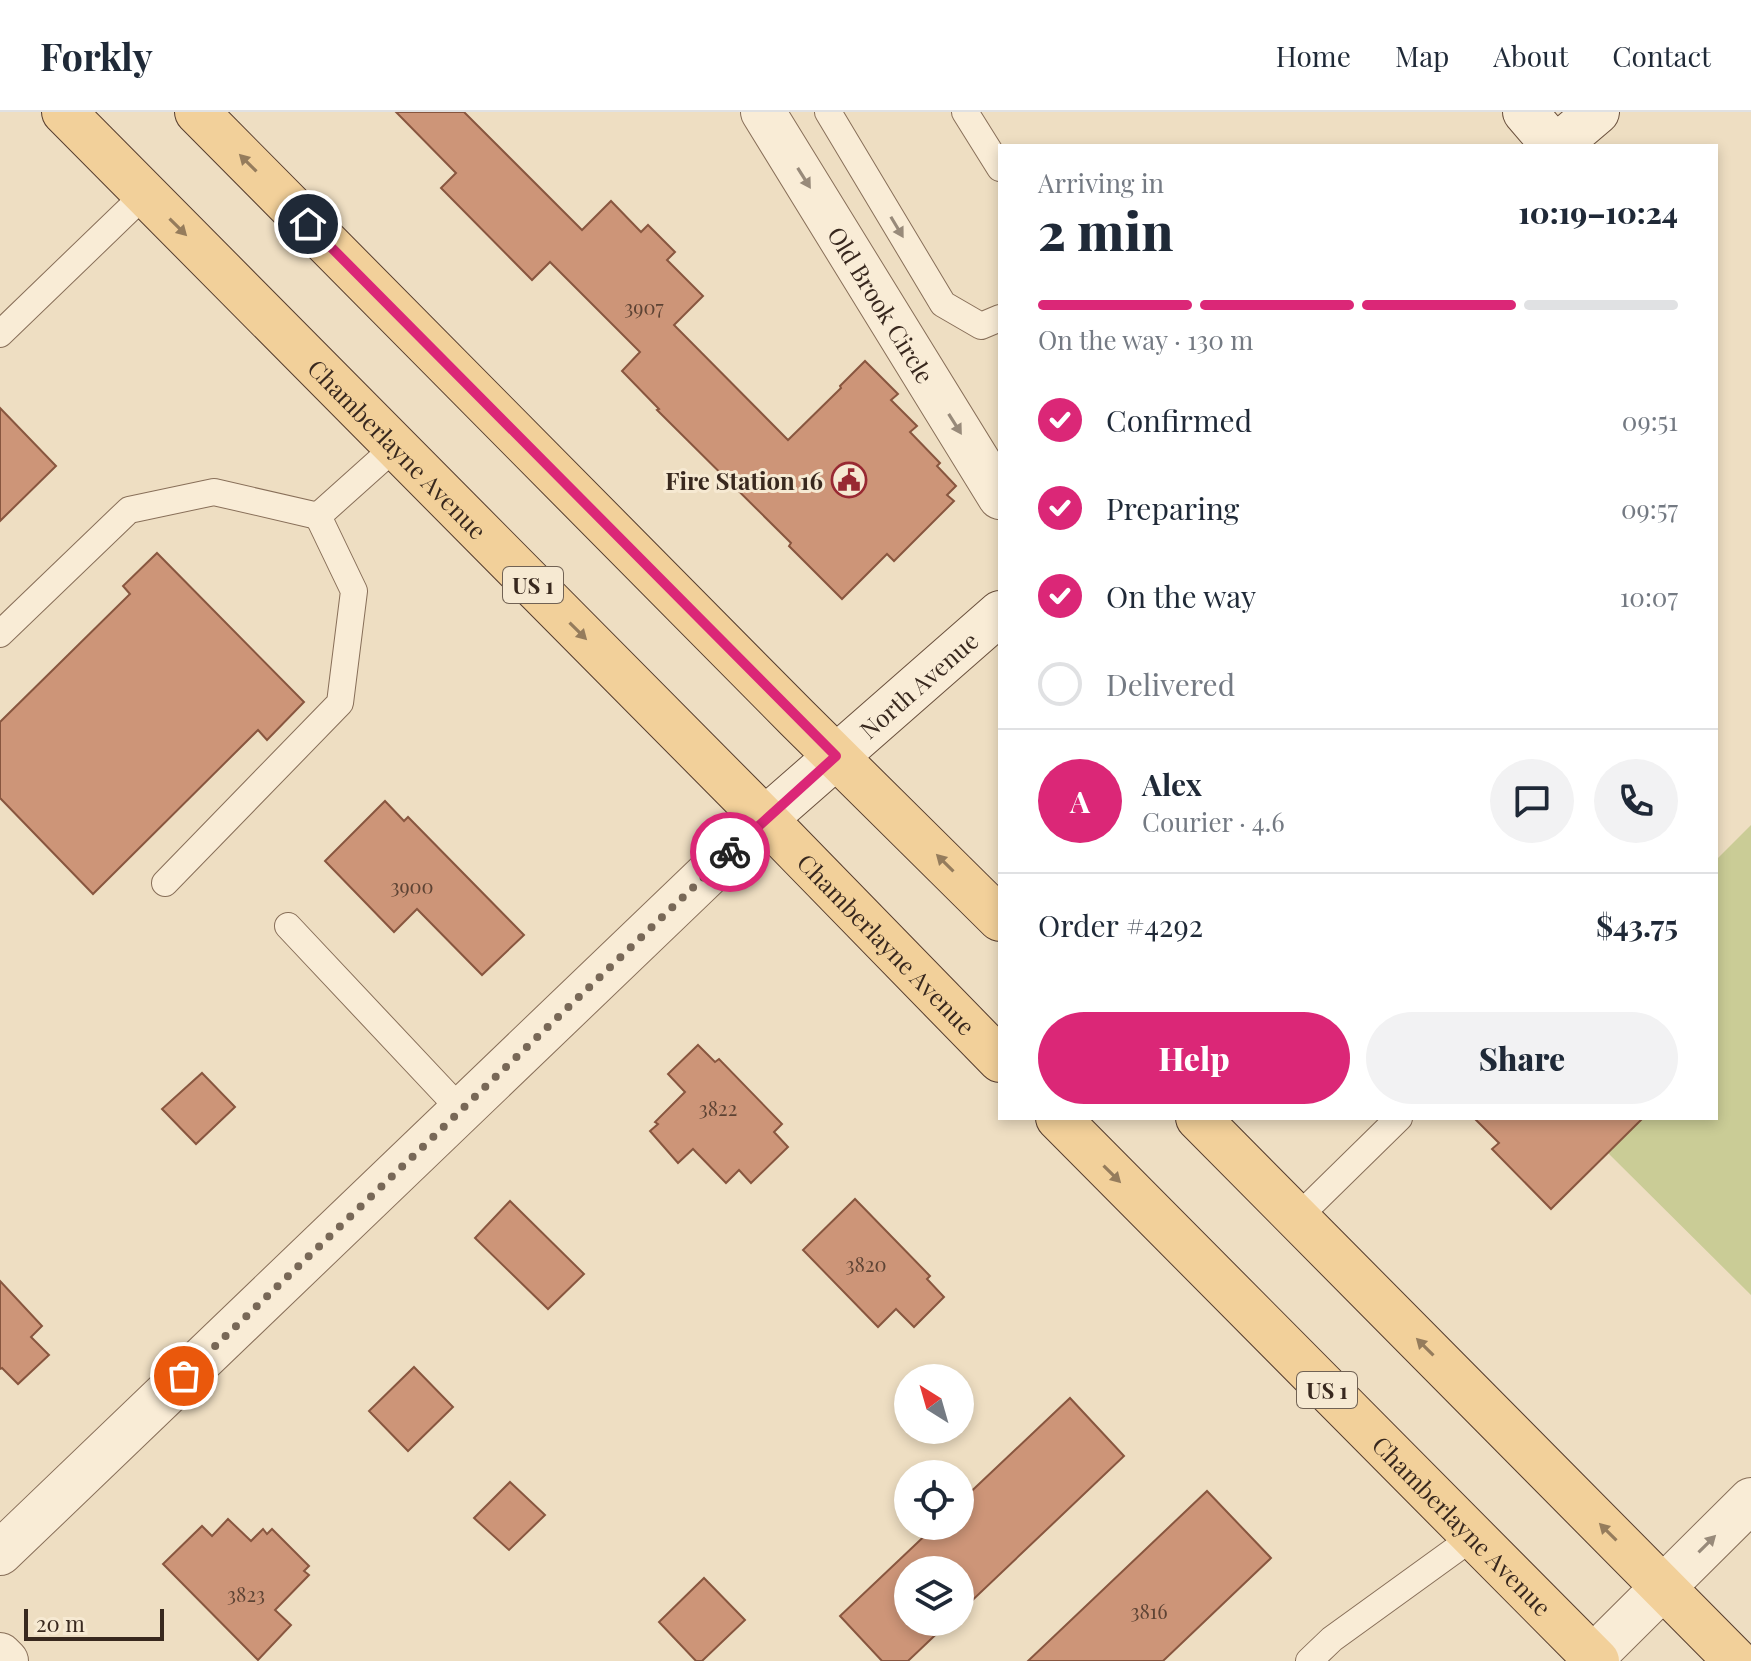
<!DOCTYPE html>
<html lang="en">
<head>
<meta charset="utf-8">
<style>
  body { margin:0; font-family:"Playfair Display",serif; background:#f2f2f3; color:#1f2937; height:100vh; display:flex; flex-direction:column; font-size:30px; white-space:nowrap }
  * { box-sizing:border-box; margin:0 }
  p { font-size:26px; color:#747a83 }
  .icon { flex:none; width:44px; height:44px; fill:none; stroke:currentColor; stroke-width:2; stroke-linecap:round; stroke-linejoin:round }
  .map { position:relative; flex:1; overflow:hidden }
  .panel { position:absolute; left:998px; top:32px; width:720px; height:976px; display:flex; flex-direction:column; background:#fff; border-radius:0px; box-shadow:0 4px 12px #0003 }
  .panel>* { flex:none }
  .needle { width:52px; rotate:323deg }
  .controls { position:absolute; left:894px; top:1252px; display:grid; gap:16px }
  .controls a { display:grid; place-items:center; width:80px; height:80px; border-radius:50%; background:#fff; box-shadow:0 4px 12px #0003; font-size:40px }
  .scale { position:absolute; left:24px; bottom:20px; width:140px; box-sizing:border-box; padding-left:8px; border:4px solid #38281e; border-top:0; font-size:22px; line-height:28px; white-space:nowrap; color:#38281e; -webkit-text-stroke:6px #f6e9d2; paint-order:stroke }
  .pin { position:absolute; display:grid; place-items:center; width:68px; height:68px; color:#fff; margin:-34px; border:4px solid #fff; border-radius:50%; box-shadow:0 2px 8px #0007 }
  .courier { position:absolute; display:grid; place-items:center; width:80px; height:80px; margin:-40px; border:6px solid #db2777; border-radius:50%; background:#fff; color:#222; box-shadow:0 2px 10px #0007 }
  .head em { font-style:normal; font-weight:800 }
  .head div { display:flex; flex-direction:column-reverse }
  .head { display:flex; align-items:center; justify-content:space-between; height:136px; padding:0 40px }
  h1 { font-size:52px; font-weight:800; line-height:60px }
  .bar { display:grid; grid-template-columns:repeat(4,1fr); gap:12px 8px; align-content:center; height:96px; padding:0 40px }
  .bar i { height:10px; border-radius:6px; background:#e0e1e3 }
  .bar .selected { background:#db2777 }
  .bar p { grid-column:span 4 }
  .line { display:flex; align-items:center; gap:20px; padding:0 40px; border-top:2px solid #e0e1e3 }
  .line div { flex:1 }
  .round { display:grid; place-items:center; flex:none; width:84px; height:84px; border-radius:42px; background:#f2f2f3 }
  ol { padding:0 40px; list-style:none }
  li { display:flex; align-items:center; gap:24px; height:88px }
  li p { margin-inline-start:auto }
  li .icon { padding:8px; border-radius:50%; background:#db2777; color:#fff; stroke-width:4 }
  li:last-child { color:#747a83 }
  li i { width:44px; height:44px; border:4px solid #e0e1e3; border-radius:50% }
  .primary-button { display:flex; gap:16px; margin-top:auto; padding:16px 40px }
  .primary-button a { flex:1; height:92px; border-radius:48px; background:#db2777; color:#fff; font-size:32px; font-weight:800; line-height:92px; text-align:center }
  .primary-button a+a { background:#f2f2f3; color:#1f2937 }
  header { display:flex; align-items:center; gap:48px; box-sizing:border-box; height:112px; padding:0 40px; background:#fff; border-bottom:2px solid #e0e1e3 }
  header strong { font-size:38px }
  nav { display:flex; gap:44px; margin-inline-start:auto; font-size:28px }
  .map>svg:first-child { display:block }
  .green { fill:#cacc96 }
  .building { fill:#cd9578; stroke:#88563f; stroke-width:2 }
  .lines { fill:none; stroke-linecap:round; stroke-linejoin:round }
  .lane-casing { stroke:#886f59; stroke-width:28 }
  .street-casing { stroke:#886f59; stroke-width:46 }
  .secondary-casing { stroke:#6a503d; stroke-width:46 }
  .primary-casing { stroke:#563d2e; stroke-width:46 }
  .lane { stroke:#f9ecd6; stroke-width:26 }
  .street { stroke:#f9ecd6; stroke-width:44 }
  .secondary { stroke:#f9ecd6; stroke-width:44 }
  .primary { stroke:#f2d09a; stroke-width:44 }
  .oneway { fill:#957c5c }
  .oneway2 { fill:#988a7a }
  .done { stroke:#786857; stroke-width:8; stroke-dasharray:0 14.4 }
  .route { stroke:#db2777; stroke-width:10 }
  .labels { text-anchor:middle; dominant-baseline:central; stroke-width:6; stroke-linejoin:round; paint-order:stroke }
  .number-label { font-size:20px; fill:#5d4334 }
  .shield { fill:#f6e9d2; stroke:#716254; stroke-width:2 }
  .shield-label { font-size:22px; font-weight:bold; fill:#38281e }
  .street-label { font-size:24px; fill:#38281e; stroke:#f6e9d2 }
  .poi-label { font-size:24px; font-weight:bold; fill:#38281e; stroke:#f6e9d2; text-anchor:end }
</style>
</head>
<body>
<header>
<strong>Forkly</strong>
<nav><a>Home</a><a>Map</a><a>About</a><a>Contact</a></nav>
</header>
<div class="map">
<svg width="1751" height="1549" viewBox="0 0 1751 1549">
  <rect width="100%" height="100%" fill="#eedec2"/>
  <polygon class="green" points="1751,713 1751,1183 1608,1041 1643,1006 1716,1006 1716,748"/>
  <g class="building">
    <polygon points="396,0 464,0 582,118 611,89 641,120 648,113 675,140 667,148 703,184 674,213 788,328 841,276 840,274 865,249 898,282 891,288 917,314 910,320 940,351 937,354 956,374 947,383 954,389 894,449 887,442 842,487 789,434 791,431 657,298 659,297 622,259 640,240 550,150 532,168 441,76 456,61"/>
    <polygon points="0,296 56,354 0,409"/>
    <polygon points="157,441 304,590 267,628 258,618 93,782 0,686 0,610 130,482 123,474"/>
    <polygon points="385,689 404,709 408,705 524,823 482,863 417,797 394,820 325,749"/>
    <polygon points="698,933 715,950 719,947 782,1012 774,1020 788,1035 751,1071 739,1058 726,1071 693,1037 678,1051 650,1019 658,1012 655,1010 685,980 668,962"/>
    <polygon points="202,961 235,995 196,1032 162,997"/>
    <polygon points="1474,1006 1643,1006 1551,1097 1492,1037 1499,1031"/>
    <polygon points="855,1087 930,1164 927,1167 944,1185 914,1215 896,1197 878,1215 803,1138"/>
    <polygon points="510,1089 584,1162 548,1197 475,1126"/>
    <polygon points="0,1169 42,1214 31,1225 49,1243 18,1272 2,1256 0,1257"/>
    <polygon points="414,1255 453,1295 408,1339 369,1299"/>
    <polygon points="1070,1286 1124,1344 960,1500 960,1458 908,1458 908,1510 949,1510 908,1549 882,1549 840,1504 935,1414 960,1414 960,1390"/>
    <polygon points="510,1370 545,1403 509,1438 474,1406"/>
    <polygon points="1207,1379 1271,1446 1163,1549 1028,1549"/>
    <polygon points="228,1407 251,1429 263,1417 267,1422 272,1417 309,1454 304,1459 309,1463 275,1498 291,1513 258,1548 163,1452 202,1414 212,1424"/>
    <polygon points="704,1466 745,1508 702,1549 696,1549 659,1510"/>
  </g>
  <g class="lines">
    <g class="lane-casing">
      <g id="lane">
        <polyline points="828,0 943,192 981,214 1000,206"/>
        <polyline points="965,0 1000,56"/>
        <polyline points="0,222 145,82"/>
        <polyline points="0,522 129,398 214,380 318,404 395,335"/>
        <polyline points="165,771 340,591 354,479 318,404"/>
        <polyline points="288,814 461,998"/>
        <polyline points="1297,1106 1399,1006"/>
        <polyline points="1309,1549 1332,1527 1473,1425"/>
      </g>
    </g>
    <g class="street-casing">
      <g id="street">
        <path id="s1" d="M 763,0 L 1000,385"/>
        <polyline points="0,1441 765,707"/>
        <polyline points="0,1543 6,1549"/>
        <polyline points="1593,1545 1751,1388"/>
      </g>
    </g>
    <g class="secondary-casing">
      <g id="secondary">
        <polyline points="1525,0 1554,34"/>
        <polyline points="1557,34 1597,0"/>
        <path id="s2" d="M 765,707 L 1000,501"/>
      </g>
    </g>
    <g class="primary-casing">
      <g id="primary">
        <path id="s3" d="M 64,0 L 765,707 L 1000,948"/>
        <polyline points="197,0 797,606 1000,807"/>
        <path id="s4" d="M 1058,1006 L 1597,1549"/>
        <polyline points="1198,1006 1736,1549"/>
      </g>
    </g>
    <use href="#lane" class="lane"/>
    <use href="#street" class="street"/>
    <use href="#secondary" class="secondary"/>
    <use href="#primary" class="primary"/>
  </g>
  <defs><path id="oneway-solid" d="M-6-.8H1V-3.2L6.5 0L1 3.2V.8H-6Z" transform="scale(2)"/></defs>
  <g class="oneway">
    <use href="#oneway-solid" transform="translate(248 51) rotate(-135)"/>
    <use href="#oneway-solid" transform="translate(178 115) rotate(45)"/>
    <use href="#oneway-solid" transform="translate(578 519) rotate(45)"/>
    <use href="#oneway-solid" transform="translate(945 751) rotate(-135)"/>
    <use href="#oneway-solid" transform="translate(1112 1062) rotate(45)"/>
    <use href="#oneway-solid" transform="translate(1425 1235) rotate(-135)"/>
    <use href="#oneway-solid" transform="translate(1608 1420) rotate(-135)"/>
  </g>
  <g class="oneway2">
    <use href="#oneway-solid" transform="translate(804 66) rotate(58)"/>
    <use href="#oneway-solid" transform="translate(897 115) rotate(59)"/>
    <use href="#oneway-solid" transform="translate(955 312) rotate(58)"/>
    <use href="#oneway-solid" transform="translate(1707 1432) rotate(-45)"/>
  </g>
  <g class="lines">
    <polyline class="done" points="184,1264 730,740"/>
    <polyline class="route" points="308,112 836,644 730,740"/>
  </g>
  <defs>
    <g id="civic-ring" transform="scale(1.8)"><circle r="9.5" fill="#f6e9d2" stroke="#982932" stroke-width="1.5"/><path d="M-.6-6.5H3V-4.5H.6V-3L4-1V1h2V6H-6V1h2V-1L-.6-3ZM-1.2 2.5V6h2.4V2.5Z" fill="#982932"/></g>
  </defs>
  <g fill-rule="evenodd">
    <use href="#civic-ring" x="849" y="368"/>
  </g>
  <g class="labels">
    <g class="number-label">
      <text x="644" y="194">3907</text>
      <text x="412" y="773">3900</text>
      <text x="718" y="995">3822</text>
      <text x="866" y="1151">3820</text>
      <text x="246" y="1481">3823</text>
      <text x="1149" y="1498">3816</text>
    </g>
    <g class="shield">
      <rect x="503" y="455" width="60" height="36" rx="6"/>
      <rect x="1297" y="1260" width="60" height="36" rx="6"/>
    </g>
    <g class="shield-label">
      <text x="533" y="473">US 1</text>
      <text x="1327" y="1278">US 1</text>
    </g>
    <g class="street-label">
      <text stroke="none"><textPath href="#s1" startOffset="226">Old Brook Circle</textPath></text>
      <text stroke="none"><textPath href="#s3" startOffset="474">Chamberlayne Avenue</textPath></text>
      <text stroke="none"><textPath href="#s2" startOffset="204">North Avenue</textPath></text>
      <text stroke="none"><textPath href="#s3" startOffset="1170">Chamberlayne Avenue</textPath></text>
      <text stroke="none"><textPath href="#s4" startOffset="574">Chamberlayne Avenue</textPath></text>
    </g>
    <g class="poi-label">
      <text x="823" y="368">Fire Station 16</text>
    </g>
  </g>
</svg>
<div class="controls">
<a><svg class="needle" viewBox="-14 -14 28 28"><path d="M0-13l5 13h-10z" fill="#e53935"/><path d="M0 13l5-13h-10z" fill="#747a83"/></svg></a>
<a><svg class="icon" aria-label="locate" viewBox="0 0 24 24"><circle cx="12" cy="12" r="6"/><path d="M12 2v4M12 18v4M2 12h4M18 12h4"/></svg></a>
<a><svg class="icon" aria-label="layers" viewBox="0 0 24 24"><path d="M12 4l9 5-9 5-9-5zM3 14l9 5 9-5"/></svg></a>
</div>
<div class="scale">20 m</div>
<div class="pin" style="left:184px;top:1264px;background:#ea580c"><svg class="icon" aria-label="bag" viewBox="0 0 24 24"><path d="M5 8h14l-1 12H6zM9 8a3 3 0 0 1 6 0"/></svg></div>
<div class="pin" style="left:308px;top:112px;background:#1f2937"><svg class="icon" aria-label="home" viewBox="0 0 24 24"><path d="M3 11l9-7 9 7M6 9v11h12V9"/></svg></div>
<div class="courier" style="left:730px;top:740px"><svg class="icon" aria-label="bike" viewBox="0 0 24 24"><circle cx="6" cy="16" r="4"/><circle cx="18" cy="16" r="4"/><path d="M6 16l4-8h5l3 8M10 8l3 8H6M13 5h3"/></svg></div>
<section class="panel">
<div class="head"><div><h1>2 min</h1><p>Arriving in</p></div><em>10:19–10:24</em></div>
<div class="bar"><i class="selected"></i><i class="selected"></i><i class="selected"></i><i></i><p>On the way · 130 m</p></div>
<ol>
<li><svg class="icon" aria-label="check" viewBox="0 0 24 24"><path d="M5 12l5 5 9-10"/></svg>Confirmed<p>09:51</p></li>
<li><svg class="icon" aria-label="check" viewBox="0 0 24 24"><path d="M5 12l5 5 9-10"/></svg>Preparing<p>09:57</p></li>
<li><svg class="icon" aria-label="check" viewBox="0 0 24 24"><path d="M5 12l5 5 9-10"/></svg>On the way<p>10:07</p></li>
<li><i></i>Delivered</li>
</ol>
<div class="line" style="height:144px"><b class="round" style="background:#db2777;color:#fff">A</b><div><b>Alex</b><p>Courier · 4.6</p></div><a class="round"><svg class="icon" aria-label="chat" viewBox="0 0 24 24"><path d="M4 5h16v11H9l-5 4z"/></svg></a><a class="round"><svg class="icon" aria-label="phone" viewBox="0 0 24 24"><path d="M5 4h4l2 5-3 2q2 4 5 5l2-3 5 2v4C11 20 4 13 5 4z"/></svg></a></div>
<div class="line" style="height:104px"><div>Order #4292</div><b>$43.75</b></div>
<div class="primary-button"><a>Help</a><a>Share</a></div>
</section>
</div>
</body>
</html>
